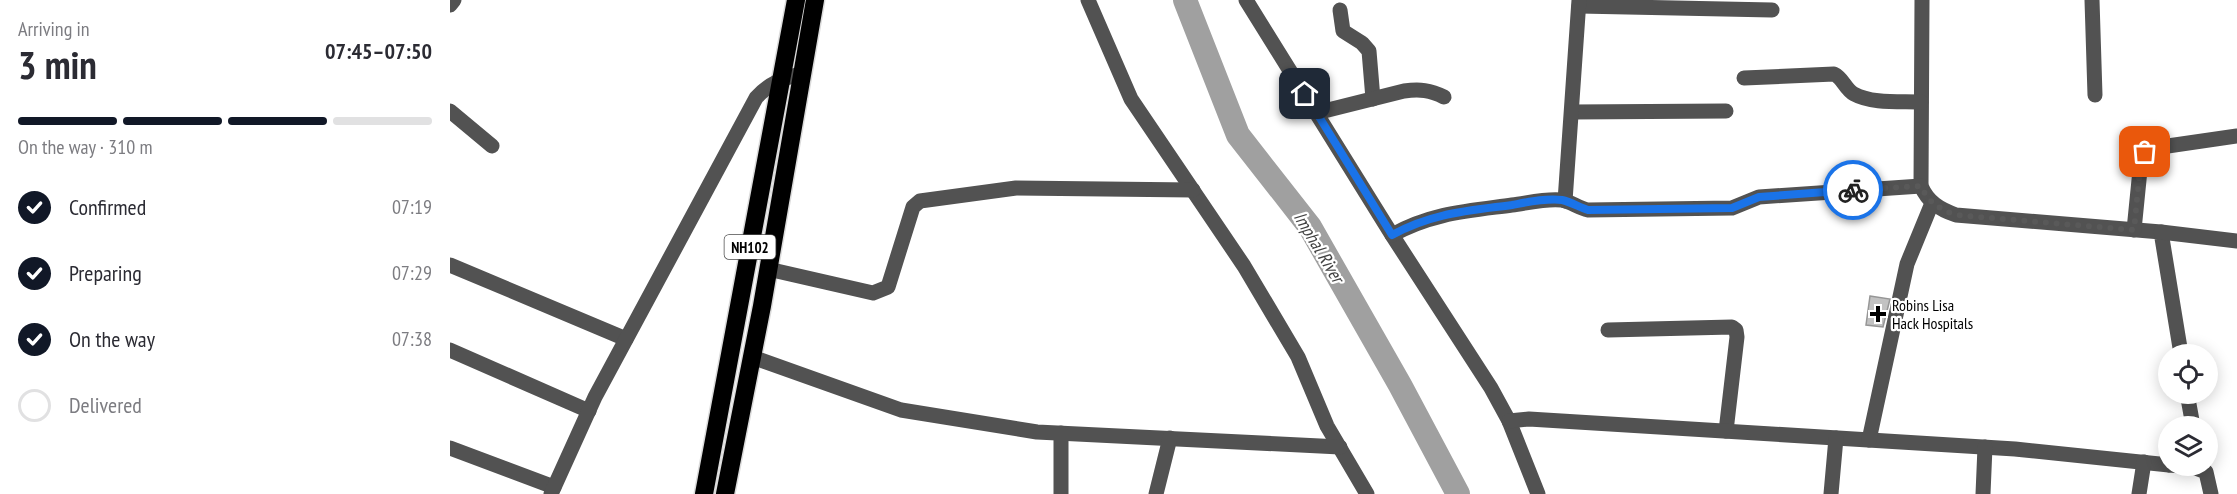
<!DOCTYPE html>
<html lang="en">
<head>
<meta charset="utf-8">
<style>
  body { margin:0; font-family:"PT Sans Narrow",sans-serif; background:#f7f7f7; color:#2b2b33; height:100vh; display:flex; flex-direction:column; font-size:22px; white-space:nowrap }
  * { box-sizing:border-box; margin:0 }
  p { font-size:20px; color:#7c7c81 }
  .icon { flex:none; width:33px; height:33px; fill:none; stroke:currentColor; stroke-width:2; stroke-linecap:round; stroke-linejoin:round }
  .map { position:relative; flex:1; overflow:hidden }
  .details { display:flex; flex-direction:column; background:#fff; width:450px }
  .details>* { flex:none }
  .controls { position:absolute; left:1708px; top:344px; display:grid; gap:12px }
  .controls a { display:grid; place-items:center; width:60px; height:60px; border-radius:50%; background:#fff; box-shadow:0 3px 15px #0003; font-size:30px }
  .pin { position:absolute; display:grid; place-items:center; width:51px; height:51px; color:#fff; margin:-26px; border-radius:12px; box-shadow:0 3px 9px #0006 }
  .courier { position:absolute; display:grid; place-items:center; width:60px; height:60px; margin:-30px; border:4px solid #1a73e8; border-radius:50%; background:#fff; color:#222; box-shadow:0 2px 8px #0007 }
  .summary em { font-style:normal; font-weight:800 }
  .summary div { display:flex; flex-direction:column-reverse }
  .summary { display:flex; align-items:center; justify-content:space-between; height:102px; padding:0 18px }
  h1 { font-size:39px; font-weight:800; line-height:45px }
  .bar { display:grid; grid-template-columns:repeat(4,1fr); gap:9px 6px; align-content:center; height:72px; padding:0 18px }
  .bar i { height:8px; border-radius:4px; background:#e1e1e2 }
  .bar .active { background:#111827 }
  .bar p { grid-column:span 4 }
  ol { padding:0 18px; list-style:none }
  li { display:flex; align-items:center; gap:18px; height:66px }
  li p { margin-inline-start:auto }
  li .icon { padding:6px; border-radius:50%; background:#111827; color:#fff; stroke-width:4 }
  li:last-child { color:#7c7c81 }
  li i { width:33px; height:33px; border:3px solid #e1e1e2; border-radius:50% }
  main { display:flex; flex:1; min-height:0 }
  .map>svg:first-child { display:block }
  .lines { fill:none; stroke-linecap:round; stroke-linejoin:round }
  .river { stroke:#a0a0a0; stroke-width:24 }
  .building { fill:#c2c2c2; stroke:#969696; stroke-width:1.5 }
  .highway-casing { stroke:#dbdbdb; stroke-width:21 }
  .minor { stroke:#525252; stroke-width:15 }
  .highway { stroke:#000; stroke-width:18 }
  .done { stroke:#595959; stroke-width:6; stroke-dasharray:0 10.8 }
  .route { stroke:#1a73e8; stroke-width:8 }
  .poi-dot { fill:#000; stroke:#fff; stroke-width:2 }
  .labels { text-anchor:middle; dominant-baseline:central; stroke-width:4.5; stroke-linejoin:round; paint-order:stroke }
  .shield { fill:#fff; stroke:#4c4c4c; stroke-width:1.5 }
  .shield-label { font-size:15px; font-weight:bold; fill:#000 }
  .poi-label { font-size:16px; fill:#000; stroke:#fff; text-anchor:start }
  .water-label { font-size:18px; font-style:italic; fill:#414141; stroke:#fff }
</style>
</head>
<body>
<main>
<section class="details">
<div class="summary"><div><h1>3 min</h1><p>Arriving in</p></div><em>07:45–07:50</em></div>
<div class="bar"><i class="active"></i><i class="active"></i><i class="active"></i><i></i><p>On the way · 310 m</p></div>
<ol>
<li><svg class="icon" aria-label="check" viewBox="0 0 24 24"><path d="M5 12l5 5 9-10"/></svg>Confirmed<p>07:19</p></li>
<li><svg class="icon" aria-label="check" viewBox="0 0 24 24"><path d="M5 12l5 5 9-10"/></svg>Preparing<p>07:29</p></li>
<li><svg class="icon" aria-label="check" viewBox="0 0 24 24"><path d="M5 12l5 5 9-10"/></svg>On the way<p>07:38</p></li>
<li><i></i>Delivered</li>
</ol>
</section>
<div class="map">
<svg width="1787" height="494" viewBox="0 0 1787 494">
  <rect width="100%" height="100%" fill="#fff"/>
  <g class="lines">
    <polyline class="river" points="735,0 788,135 860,227 950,385 1008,494"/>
  </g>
  <polygon class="building" points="1420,296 1440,299 1433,327 1416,325"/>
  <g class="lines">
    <g class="highway-casing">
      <g id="highway">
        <polyline points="254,494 346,0"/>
        <polyline points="275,494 312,306 365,0"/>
      </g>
    </g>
    <g class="minor">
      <polyline points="638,0 681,99 794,266 848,357 877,426 917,494"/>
      <polyline points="796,0 942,235 1041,388 1059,421 1088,494"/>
      <path d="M 1472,0 L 1471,186 C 1478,202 1489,209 1506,215 L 1711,232 L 1731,354"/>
      <polyline points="1642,0 1645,95"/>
      <polyline points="0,5 4,0"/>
      <polyline points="1129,6 1322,10"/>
      <polyline points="890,10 893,31 912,43 919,51 923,99"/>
      <path d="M 1294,78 L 1384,74 C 1393,78 1395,89 1404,94 C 1422,104 1451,101 1471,102"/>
      <polyline points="0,111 42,146"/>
      <polyline points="1122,112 1276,111"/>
      <path d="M 866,113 L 954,91 C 970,89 980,90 994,97"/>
      <polyline points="1115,201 1129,0"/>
      <polyline points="1684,230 1691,160 1695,152 1704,148 1787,136"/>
      <polyline points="1711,232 1787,241"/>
      <path d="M 942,235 C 982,213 1017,211 1062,205 C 1078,203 1096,198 1112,200 C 1121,202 1129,208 1138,210 L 1282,208 L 1309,197 L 1471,186"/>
      <polyline points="0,265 176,339"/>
      <polyline points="318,269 423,293 438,287 463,207 470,201 566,188 743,190"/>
      <polyline points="1158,330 1282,327 1286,330 1287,337 1276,431"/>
      <polyline points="0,350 139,411"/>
      <polyline points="302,357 451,410 587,432 890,447"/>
      <polyline points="1737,393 1743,426"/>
      <polyline points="1059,421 1079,419 1565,449 1719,465"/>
      <polyline points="1419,440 1457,264 1482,203"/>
      <polyline points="0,448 104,487"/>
      <polyline points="1719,465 1743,467 1756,472 1761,494"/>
      <path d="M 101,494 L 145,397 L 306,98 C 318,84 333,78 351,74"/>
      <polyline points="611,494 611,433"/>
      <polyline points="706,494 720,438"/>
      <polyline points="1381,494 1386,438"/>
      <polyline points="1533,494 1535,447"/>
      <polyline points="1689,494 1694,462"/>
    </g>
    <use href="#highway" class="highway"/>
  </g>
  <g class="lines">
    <path class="done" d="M 1403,190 L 1471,186 C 1478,202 1489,209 1506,215 L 1684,230 L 1691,159 L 1695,152"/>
    <path class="route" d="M 855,94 L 942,235 C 982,213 1017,211 1062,205 C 1078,202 1096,198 1112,200 C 1121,202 1129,207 1138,210 L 1282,208 L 1309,197 L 1403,190"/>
  </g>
  <path class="poi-dot" d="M1425 305h6v6h6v6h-6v6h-6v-6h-6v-6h6z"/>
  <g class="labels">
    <rect class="shield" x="274.5" y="235" width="51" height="24" rx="4.5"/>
    <g class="shield-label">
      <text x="300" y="247">NH102</text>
    </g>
    <g class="poi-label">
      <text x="1442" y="305">Robins Lisa<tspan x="1442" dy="18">Hack Hospitals</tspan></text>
    </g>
    <g class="water-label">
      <text transform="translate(869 247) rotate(59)">Imphal River</text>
    </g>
  </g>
</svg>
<div class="controls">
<a><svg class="icon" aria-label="locate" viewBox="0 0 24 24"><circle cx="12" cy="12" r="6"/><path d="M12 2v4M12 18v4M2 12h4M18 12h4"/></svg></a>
<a><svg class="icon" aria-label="layers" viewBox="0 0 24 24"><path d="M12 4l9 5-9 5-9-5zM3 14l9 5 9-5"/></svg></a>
</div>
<div class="pin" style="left:1695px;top:152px;background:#ea580c"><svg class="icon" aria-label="bag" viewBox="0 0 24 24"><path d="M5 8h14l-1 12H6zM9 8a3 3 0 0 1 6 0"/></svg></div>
<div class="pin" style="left:855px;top:94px;background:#1f2937"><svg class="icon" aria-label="home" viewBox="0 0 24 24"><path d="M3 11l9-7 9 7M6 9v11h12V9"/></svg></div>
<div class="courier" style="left:1403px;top:190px"><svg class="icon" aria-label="bike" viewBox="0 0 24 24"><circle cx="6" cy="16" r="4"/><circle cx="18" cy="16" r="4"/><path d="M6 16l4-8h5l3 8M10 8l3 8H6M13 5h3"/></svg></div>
</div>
</main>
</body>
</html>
